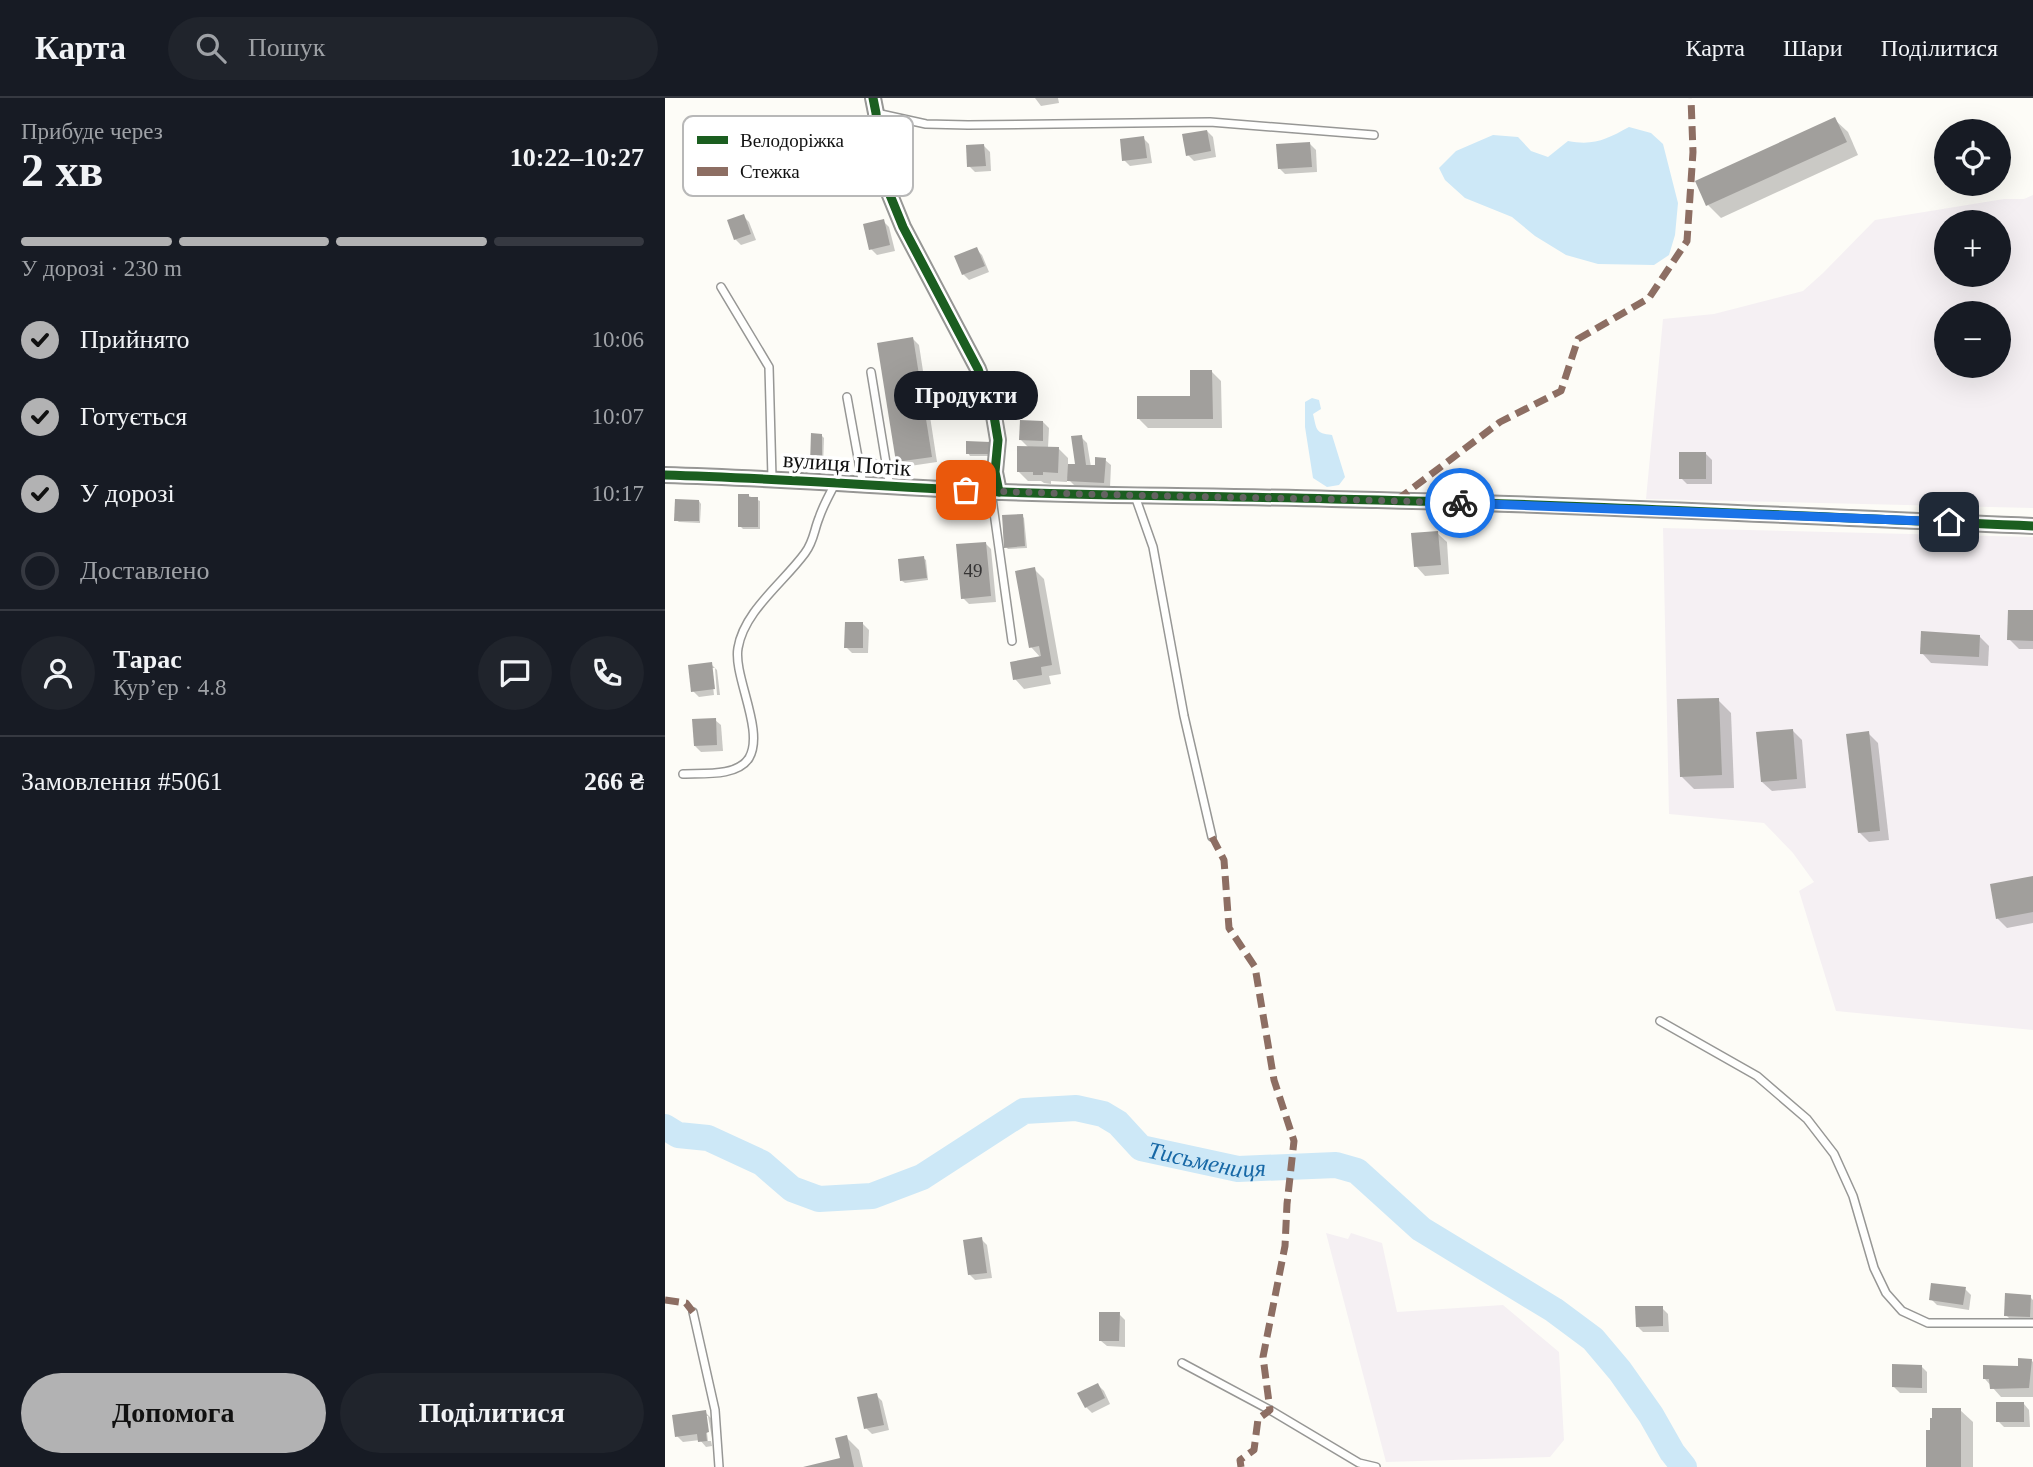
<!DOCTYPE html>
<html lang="uk">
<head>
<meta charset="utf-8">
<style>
  body { margin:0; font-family:Georgia,serif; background:#20242c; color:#f1f3f6; height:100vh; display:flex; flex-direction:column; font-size:26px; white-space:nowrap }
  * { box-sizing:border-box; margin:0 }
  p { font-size:23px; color:#9ea1a6 }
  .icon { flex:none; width:38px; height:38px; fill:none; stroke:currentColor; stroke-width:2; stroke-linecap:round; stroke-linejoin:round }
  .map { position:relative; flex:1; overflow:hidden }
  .details { display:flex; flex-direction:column; background:#171b24; width:665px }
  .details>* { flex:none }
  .buttons { position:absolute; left:1269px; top:21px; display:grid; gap:14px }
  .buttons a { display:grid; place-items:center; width:77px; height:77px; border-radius:50%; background:#171b24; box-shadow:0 7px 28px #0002; font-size:35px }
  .pin { position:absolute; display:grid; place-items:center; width:60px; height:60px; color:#fff; margin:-30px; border-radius:14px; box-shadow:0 4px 10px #0006 }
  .courier { position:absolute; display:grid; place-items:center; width:70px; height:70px; margin:-35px; border:5px solid #1a73e8; border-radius:50%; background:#fff; color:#222; box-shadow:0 2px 9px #0007 }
  .bubble { position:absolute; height:49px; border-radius:24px; background:#171b24; box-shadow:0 7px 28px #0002; font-size:23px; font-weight:800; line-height:49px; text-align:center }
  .summary em { font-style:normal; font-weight:800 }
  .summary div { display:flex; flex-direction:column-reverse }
  .summary { display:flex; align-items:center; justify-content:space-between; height:119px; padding:0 21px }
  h1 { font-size:46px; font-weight:800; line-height:52px }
  .bar { display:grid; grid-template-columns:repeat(4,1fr); gap:10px 7px; align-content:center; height:84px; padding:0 21px }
  .bar i { height:9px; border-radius:5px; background:#363941 }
  .bar .active { background:#b2b2b3 }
  .bar p { grid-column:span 4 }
  .line { display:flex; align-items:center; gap:18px; padding:0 21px; border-top:2px solid #363941 }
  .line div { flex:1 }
  .round { display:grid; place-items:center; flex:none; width:74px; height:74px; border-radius:37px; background:#20242c }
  ol { padding:0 21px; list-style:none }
  li { display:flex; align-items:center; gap:21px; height:77px }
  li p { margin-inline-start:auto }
  li .icon { padding:7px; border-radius:50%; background:#b2b2b3; color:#111; stroke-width:4 }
  li:last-child { color:#9ea1a6 }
  li i { width:38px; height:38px; border:4px solid #363941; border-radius:50% }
  .button { display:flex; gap:14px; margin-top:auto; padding:14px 21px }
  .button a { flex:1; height:80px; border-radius:42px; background:#b2b2b3; color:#111; font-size:28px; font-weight:800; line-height:80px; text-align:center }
  .button a+a { background:#20242c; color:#f1f3f6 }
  header { display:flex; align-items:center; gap:42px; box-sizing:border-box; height:98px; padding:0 35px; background:#171b24; border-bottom:2px solid #363941 }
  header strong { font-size:33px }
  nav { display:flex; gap:38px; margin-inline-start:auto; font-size:24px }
  .search { width:490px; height:63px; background:#20242c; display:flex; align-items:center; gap:18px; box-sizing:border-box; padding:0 24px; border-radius:38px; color:#9ea1a6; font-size:26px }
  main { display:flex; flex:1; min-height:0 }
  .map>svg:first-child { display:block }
  .industrial { fill:#f5f0f3; fill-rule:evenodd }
  .water { fill:#cde8f7 }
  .shadow { fill:#0003 }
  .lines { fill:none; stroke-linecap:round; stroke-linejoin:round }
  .river { stroke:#cde8f7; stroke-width:26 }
  .building { fill:#a19f9c }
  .service-casing { stroke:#979795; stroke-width:10 }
  .minor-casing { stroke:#979795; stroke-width:18 }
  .path { stroke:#b9b9b8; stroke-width:2.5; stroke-dasharray:7 3.5; stroke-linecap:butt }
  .service { stroke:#fffffe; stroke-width:7 }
  .minor { stroke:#fffffe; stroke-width:14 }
  .quiet { stroke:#8d6e63; stroke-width:7; stroke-dasharray:14 7; stroke-linecap:butt }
  .cycleway-casing { stroke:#fff; stroke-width:13 }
  .cycleway { stroke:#1b5e20; stroke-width:9 }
  .done { stroke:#646362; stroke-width:7; stroke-dasharray:0 12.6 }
  .route { stroke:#1a73e8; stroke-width:9 }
  .labels { text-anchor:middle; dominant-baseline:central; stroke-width:7; stroke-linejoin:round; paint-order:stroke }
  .number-label { font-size:19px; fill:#353434 }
  .street-label { font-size:23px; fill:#111; stroke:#fff }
  .water-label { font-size:24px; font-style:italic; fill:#1768a6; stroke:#fff }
  .key { fill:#fff; stroke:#b8b8b8; stroke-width:2 }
  .key-label { font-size:19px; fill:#111 }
</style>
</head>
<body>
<header>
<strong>Карта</strong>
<div class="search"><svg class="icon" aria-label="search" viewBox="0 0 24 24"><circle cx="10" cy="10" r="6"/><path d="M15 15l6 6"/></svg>Пошук</div>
<nav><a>Карта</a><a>Шари</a><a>Поділитися</a></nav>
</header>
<main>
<section class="details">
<div class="summary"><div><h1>2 хв</h1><p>Прибуде через</p></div><em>10:22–10:27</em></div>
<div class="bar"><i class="active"></i><i class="active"></i><i class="active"></i><i></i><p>У дорозі · 230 m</p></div>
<ol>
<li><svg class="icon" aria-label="check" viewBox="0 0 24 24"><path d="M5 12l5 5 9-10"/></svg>Прийнято<p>10:06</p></li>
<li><svg class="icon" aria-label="check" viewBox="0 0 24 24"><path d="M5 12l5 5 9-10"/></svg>Готується<p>10:07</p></li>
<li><svg class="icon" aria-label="check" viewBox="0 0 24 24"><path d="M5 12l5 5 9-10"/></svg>У дорозі<p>10:17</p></li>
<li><i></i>Доставлено</li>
</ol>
<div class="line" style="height:126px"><a class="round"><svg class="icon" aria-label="person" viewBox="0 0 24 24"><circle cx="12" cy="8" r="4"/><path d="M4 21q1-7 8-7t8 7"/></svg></a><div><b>Тарас</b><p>Кур’єр · 4.8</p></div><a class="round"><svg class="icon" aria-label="chat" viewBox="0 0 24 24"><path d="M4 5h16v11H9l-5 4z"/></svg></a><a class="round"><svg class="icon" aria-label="phone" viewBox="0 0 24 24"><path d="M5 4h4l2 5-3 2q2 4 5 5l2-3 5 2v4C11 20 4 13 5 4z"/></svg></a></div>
<div class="line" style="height:91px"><div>Замовлення #5061</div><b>266 ₴</b></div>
<div class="button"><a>Допомога</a><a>Поділитися</a></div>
</section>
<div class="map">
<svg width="1368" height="1369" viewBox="0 0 1368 1369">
  <rect width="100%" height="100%" fill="#fdfcf7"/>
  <g class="industrial">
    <path d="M 1368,97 L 1368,410 L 981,401 L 998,221 L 1049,216 L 1138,193 L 1158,175 L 1210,122 L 1339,101 L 1359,101 ZM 1281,124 L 1334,124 L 1334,177 L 1281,177 ZM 1281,215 L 1334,215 L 1334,268 L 1281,268 Z"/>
    <polygon points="998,430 1368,439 1368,932 1171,913 1134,793 1149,784 1128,755 1099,725 1004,716"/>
    <polygon points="661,1135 683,1141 686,1135 717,1145 732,1214 838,1207 894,1254 899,1342 885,1359 721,1364"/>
  </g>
  <g class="water">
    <path d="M 964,29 L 986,35 L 998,46 L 1013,105 L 1010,137 L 1004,157 L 989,167 L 933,166 L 901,157 L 870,138 L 847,119 L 800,100 L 780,82 L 774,70 L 791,53 L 828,37 L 853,39 L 866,53 L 883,59 L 903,43 C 929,48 942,41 964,29 Z"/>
    <path d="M 647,300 L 654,302 L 656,311 L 648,316 C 652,332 650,335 667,337 L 680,379 L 674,387 L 662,389 L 648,380 L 640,329 L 640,304 Z"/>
  </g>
  <g class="shadow">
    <polygon points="370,0 393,0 394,5 376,8"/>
    <polygon points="1170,22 1183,34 1193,57 1056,120 1043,107"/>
    <polygon points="542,33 548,39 551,59 529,63 523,57"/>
    <polygon points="478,40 484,46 487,65 465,68 459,62"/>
    <polygon points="645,46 651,52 652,74 620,76 614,70"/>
    <polygon points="319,48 325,54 326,73 310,74 304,68"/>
    <polygon points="78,118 84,124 91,142 76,147 70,141"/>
    <polygon points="218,123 224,129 230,153 212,157 206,151"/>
    <polygon points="311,151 317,157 324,174 304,182 298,176"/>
    <polygon points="248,241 254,247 272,364 238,369 233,363"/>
    <polygon points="547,274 556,283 557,330 483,330 474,321 527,300"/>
    <polygon points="378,324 384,330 383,350 393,350 403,360 403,368 412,368 416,339 422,345 426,369 432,369 440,362 446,367 445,390 410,388 402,380 402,384 386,383 386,386 379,385 376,383 363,383 353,373 364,350 356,342"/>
    <polygon points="157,338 159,340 158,368 150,367 147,365"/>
    <polygon points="324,346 327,348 327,358 305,358 303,355"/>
    <polygon points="1041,356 1047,362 1047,386 1022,386 1016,380"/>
    <polygon points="297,370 299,373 299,381 288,380 285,377"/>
    <polygon points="84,398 95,403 95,431 78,431 75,428"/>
    <polygon points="34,403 36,406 35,425 14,424 11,422"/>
    <polygon points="357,418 359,420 362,450 343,451 341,449"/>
    <polygon points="772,435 782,444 784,476 760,478 751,468"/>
    <polygon points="320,445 326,451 331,504 304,506 298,500"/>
    <polygon points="258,460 261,462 263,482 240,485 237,483"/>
    <polygon points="369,471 379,481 396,576 384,578 386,586 359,591 350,581 376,560 366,549"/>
    <polygon points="1345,513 1368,514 1368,551 1354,551 1344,541"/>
    <polygon points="198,526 204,532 203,555 187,555 181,549"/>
    <polygon points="1314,538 1324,548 1323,568 1266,565 1257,555"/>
    <polygon points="46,566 52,572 55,597 52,597 50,570 46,570 49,597 34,599 28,593"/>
    <polygon points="1053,602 1066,615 1069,690 1029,691 1016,678"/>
    <polygon points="50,622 56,627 58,653 36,654 30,648"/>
    <polygon points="1127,632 1137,642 1141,690 1107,693 1097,684"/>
    <polygon points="1203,635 1213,645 1224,742 1204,744 1195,735"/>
    <polygon points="1368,780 1368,825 1342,830 1333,821 1327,788"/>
    <polygon points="316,1141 322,1147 327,1180 310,1182 304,1176"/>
    <polygon points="1300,1191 1306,1197 1304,1212 1272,1207 1266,1201"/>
    <polygon points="1365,1199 1368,1202 1368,1224 1347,1223 1341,1217"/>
    <polygon points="997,1210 1003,1216 1004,1234 978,1234 972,1228"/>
    <polygon points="454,1216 460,1222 460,1249 442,1248 436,1243"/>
    <polygon points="1366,1262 1368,1264 1368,1299 1336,1299 1320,1281 1355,1270"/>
    <polygon points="1256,1268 1262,1274 1262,1295 1235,1295 1229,1289"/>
    <polygon points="433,1287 439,1293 445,1306 427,1315 421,1309"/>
    <polygon points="211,1297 217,1303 224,1332 207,1336 201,1330"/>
    <polygon points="1359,1306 1364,1312 1365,1329 1339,1329 1333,1323"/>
    <polygon points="1295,1312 1308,1324 1308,1369 1264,1369"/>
    <polygon points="40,1314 46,1320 49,1340 47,1340 43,1318 40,1318 43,1343 46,1343 47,1348 41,1349 35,1342 18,1344 12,1338"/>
    <polygon points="181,1339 194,1352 198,1369 141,1369 177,1361"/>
  </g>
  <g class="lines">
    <path class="river" id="s1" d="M 0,1029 L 13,1037 L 43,1040 L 97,1065 L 127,1091 L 154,1101 L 207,1098 L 257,1079 L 359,1013 L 411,1010 L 438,1016 L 453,1025 L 476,1050 L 573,1071 L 671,1067 L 692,1073 L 756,1131 L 889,1212 L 928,1241 L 955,1273 L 986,1317 L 1007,1354 L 1019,1369"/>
  </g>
  <g class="building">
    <polygon points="1170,19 1182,44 1041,108 1030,83"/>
    <polygon points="542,32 546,53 521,58 517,36"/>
    <polygon points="479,38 482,60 457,63 455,41"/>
    <polygon points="645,44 647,69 613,71 611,46"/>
    <polygon points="319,46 321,68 302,69 301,47"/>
    <polygon points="79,116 86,136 69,142 62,122"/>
    <polygon points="219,121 225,147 204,152 198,126"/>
    <polygon points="312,149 320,168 297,177 289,158"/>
    <polygon points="248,239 267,359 231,364 212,245"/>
    <polygon points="525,272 547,272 548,321 472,321 472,298 525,298"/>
    <polygon points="307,283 313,298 304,302 298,287"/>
    <polygon points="355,322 378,323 378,343 354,342"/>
    <polygon points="146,335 157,336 157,366 145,366"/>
    <polygon points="417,337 421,367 430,367 430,359 441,360 439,385 402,383 403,366 410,366 406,338"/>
    <polygon points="301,343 325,344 325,356 301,356"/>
    <polygon points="352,348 394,349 393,375 378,374 378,377 368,377 368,374 352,374"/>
    <rect x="1014" y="354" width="27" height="27"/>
    <polygon points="284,368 297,369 297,379 284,378"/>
    <polygon points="73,396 84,396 84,399 93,399 93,429 73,429"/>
    <polygon points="10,401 34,402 34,423 9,423"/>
    <polygon points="358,416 360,448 339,450 337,417"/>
    <polygon points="773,433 776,467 749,469 746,435"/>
    <polygon points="321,444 326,498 296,501 291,446"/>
    <polygon points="259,458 262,480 235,483 233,461"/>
    <polygon points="370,469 387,567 376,569 377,577 348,582 345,564 376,558 374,548 364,550 350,473"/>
    <polygon points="1343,512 1368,512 1368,543 1342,542"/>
    <polygon points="180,524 198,524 198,550 179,550"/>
    <polygon points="1256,533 1315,537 1314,559 1255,556"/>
    <polygon points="47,564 50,591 26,594 23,567"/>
    <polygon points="1054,600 1057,677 1015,679 1012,601"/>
    <polygon points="51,620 52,647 29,648 27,621"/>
    <polygon points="1128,631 1132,681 1096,684 1091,634"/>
    <polygon points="1204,633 1215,733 1193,735 1181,636"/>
    <polygon points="1368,778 1368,814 1331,821 1325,786"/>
    <polygon points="317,1139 322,1175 303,1177 298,1142"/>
    <polygon points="1266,1185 1301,1189 1298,1207 1264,1202"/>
    <polygon points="1340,1195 1366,1197 1365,1219 1339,1218"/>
    <polygon points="970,1208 998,1208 998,1228 971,1229"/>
    <polygon points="434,1214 455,1214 454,1243 434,1243"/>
    <polygon points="1353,1260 1367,1261 1364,1290 1325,1291 1324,1281 1318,1281 1318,1267 1353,1268"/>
    <polygon points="1227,1266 1257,1267 1257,1290 1227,1289"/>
    <polygon points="433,1285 440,1300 420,1310 412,1295"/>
    <polygon points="212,1295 219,1327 199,1331 192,1299"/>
    <rect x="1331" y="1304" width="28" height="20"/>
    <polygon points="1267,1310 1296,1310 1296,1369 1261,1369 1261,1332 1265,1332 1265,1320 1267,1320"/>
    <polygon points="41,1312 44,1334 41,1335 42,1343 33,1344 32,1336 10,1339 7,1317"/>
    <polygon points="182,1337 189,1369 138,1369 175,1360 170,1340"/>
  </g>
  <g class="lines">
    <g class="service-casing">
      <g id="service">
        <polyline points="211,15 261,26 303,27 545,24 709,37"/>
        <polyline points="56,189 104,269 107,380"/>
        <polyline points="206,274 225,389"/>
        <polyline points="182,299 198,387"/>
        <polyline points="279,303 327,312"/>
        <polyline points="194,366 208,365 223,373"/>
        <polyline points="326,393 347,543"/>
        <polyline points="470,398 488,449 519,618 547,739"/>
        <path d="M 18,676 C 37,675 72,679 84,660 C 100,633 68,578 73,550 C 79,513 119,484 140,455 C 149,443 149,432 154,420 C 158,408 164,397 170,386"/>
        <polyline points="995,923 1092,978 1142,1021 1169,1056 1188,1098 1209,1170 1221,1195 1237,1213 1263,1225 1368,1225"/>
        <polyline points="28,1214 50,1312 54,1369"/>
        <polyline points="517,1265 605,1312 694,1365 711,1369"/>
      </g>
    </g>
    <g class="minor-casing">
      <g id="minor">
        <polyline points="208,0 211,15 216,75 238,129 313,271 328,312 333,342 330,374 334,394"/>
        <path d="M 0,377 C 112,380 224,389 337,394 C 447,398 557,398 667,401 C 901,406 1134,418 1368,428"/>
      </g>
    </g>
    <polyline class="path" points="297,374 318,375"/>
    <use href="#service" class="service"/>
    <use href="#minor" class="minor"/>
    <g class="quiet">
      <polyline points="732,402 835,324 896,293 913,241 984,200 1022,143 1028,54 1026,0"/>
      <polyline points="547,739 559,762 564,830 590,869 609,982 629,1043 622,1106 620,1148 598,1259 605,1312 593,1321 589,1352 575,1362 576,1369"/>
      <polyline points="0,1202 21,1205 28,1214"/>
    </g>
    <g class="cycleway-casing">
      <g id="cycleway">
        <polyline points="208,0 211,15 216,75 238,129 313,271 328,312 333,342 330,374 334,394"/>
        <path d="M 0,377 C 112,380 224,389 337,394 C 447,398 557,398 667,401 C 901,406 1134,418 1368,428"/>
      </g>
    </g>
    <use href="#cycleway" class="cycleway"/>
  </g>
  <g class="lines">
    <path class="done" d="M 301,392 C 465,399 630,399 795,405"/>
    <polyline class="route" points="795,405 1284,424"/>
  </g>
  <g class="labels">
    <g class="number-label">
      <text x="308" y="472">49</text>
    </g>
    <g class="street-label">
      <text transform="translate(182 366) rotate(4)">вулиця Потік</text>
    </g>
    <g class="water-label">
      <text stroke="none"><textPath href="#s1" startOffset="600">Тисьмениця</textPath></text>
    </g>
  </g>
  <rect x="18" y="18" width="230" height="80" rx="10" class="key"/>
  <rect x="32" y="38" width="31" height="8" fill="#1b5e20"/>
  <rect x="32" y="69" width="31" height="9" fill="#8d6e63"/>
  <g class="key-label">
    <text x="75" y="49">Велодоріжка</text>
    <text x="75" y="80">Стежка</text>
  </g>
</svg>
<div class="buttons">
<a><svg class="icon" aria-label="locate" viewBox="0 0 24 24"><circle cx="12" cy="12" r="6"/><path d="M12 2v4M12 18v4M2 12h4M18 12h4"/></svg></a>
<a>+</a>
<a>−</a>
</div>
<div class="pin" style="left:301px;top:392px;background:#ea580c"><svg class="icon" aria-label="bag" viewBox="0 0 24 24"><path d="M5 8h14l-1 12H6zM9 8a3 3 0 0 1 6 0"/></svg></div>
<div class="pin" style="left:1284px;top:424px;background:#1f2937"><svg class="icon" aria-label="home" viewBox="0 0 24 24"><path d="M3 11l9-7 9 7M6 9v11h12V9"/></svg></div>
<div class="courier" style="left:795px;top:405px"><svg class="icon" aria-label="bike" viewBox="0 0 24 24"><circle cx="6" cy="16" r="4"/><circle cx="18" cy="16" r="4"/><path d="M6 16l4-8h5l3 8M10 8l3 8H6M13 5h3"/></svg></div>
<div class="bubble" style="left:229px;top:273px;width:144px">Продукти</div>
</div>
</main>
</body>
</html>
